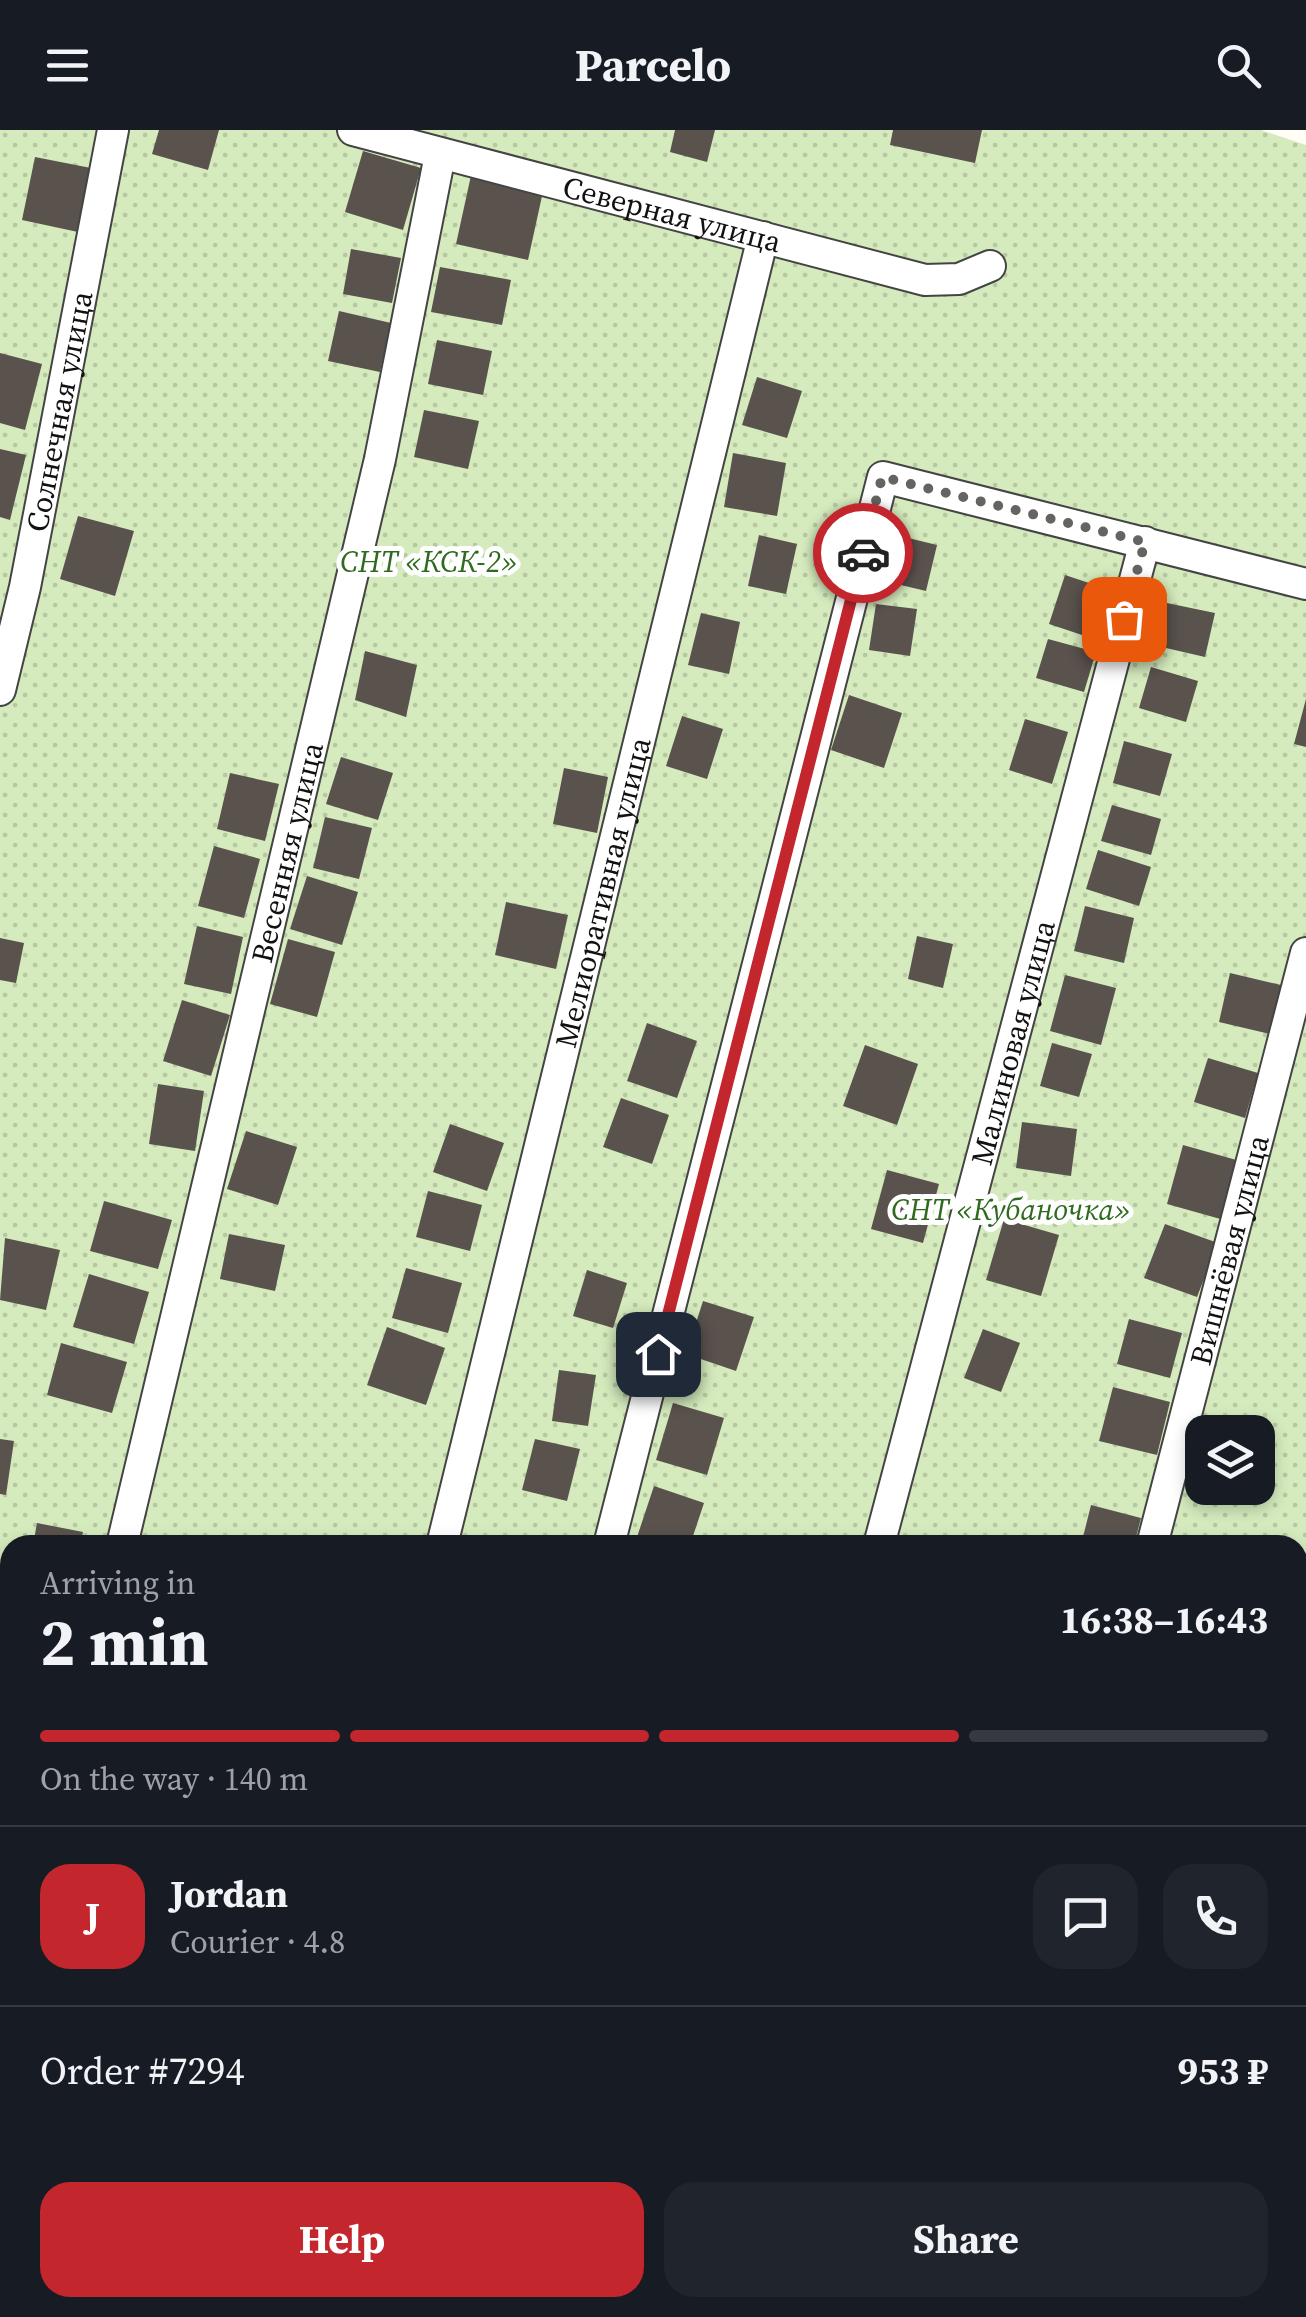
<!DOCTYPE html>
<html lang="en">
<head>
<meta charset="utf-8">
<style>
  body { margin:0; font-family:"Source Serif 4",serif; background:#20242c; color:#f1f3f6; height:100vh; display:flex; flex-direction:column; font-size:38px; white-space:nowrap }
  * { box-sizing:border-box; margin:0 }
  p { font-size:32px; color:#9ea1a6 }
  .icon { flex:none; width:55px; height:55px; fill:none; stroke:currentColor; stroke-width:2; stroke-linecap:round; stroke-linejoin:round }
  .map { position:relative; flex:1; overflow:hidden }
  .side { position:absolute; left:0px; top:1405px; width:1308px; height:782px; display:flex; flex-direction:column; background:#171b24; border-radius:30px 30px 0 0; box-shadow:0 5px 15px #0003 }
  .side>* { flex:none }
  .controls { position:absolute; left:1185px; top:1285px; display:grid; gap:20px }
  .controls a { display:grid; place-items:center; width:90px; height:90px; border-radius:20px; background:#171b24; box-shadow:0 5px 15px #0003; font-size:50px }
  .pin { position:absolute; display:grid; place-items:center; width:85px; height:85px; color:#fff; margin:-42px; border-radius:20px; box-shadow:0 5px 15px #0006 }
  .courier { position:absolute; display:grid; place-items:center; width:100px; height:100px; margin:-50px; border:8px solid #c4262e; border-radius:50%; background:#fff; color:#222; box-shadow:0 2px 12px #0007 }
  .head em { font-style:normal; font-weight:700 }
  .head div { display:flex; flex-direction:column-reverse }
  .head { display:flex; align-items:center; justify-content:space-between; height:170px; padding:0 40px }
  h1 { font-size:65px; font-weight:700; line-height:75px }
  .bar { display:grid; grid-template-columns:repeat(4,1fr); gap:15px 10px; align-content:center; height:120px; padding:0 40px }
  .bar i { height:12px; border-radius:8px; background:#363941 }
  .bar .active { background:#c4262e }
  .bar p { grid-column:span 4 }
  .line { display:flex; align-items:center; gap:25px; padding:0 40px; border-top:2px solid #363941 }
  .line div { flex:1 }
  .round { display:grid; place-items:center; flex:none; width:105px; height:105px; border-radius:30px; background:#20242c }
  .action { display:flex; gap:20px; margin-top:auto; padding:20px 40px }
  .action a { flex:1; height:115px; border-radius:30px; background:#c4262e; color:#fff; font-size:40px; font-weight:700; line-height:115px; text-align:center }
  .action a+a { background:#20242c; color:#f1f3f6 }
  header { display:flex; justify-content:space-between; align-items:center; height:130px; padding:0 40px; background:#171b24; font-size:45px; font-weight:700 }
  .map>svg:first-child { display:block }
  .garden { fill:url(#garden-dots); fill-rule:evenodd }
  .building { fill:#5a524d }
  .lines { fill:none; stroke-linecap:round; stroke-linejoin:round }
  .street-casing { stroke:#444; stroke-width:34 }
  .street { stroke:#fff; stroke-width:30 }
  .done { stroke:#646461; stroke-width:10; stroke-dasharray:0 18 }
  .route { stroke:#c4262e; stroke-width:12 }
  .labels { text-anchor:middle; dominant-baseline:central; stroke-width:10; stroke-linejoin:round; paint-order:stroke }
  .street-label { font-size:30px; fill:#111; stroke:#fff }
  .park-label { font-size:30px; font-style:italic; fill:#2f6b1f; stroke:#fff }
</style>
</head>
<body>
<header><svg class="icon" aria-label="menu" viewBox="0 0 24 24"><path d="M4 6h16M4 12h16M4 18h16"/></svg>Parcelo<svg class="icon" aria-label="search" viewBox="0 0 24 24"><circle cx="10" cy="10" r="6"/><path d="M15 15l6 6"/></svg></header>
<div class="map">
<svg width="1306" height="2187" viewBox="0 0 1306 2187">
  <defs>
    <pattern id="garden-dots" width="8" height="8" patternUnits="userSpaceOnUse" patternTransform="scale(2.5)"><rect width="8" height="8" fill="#d5ebbd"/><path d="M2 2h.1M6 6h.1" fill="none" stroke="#b6c8a1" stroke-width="1.8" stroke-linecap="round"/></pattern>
  </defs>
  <rect width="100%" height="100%" fill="#fffdf5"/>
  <path class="garden" d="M 0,0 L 1261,0 L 1306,15 L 1306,2187 L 0,2187 ZM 1202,1302 L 1258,1302 L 1258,1358 L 1202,1358 ZM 10,1415 L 1298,1415 L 1298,2178 L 10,2178 Z"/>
  <g class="building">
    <polygon points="159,0 219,0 208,40 152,24"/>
    <polygon points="675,0 715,0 707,32 670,22"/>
    <polygon points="893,0 982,0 975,33 890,15"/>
    <polygon points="363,21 421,38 403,100 345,82"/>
    <polygon points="35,27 91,38 78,102 22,90"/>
    <polygon points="472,41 544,57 528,130 456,114"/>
    <polygon points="351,119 401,128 392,173 343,164"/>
    <polygon points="440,137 511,150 502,195 431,182"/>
    <polygon points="339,181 391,193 380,242 328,231"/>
    <polygon points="437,210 492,221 483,265 428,254"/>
    <polygon points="0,223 42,234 25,300 0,293"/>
    <polygon points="757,247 802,261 787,308 742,295"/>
    <polygon points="424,280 479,291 468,339 414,327"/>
    <polygon points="0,319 26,325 10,390 0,387"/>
    <polygon points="733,323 786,333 777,386 724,377"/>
    <polygon points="78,386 134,401 115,466 60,449"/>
    <polygon points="759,405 797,414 786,464 748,456"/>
    <polygon points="896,405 937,415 926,461 884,451"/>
    <polygon points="1065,445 1110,460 1094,509 1049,494"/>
    <polygon points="1162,472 1215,483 1205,527 1153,515"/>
    <polygon points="876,474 917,479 910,526 869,520"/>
    <polygon points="701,483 740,492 729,544 688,535"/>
    <polygon points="1048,509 1096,522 1084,562 1036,548"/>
    <polygon points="365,521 417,535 406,587 355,570"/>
    <polygon points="1151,537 1198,551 1186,592 1139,578"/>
    <polygon points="849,565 902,583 884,638 831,620"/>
    <polygon points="1306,569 1306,617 1294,614"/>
    <polygon points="682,586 723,599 707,649 666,636"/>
    <polygon points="1025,589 1068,602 1052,654 1009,640"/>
    <polygon points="1124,611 1172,624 1160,666 1113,653"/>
    <polygon points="341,627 393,643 378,690 326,674"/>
    <polygon points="564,638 608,647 597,703 553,694"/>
    <polygon points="230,643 279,654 265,711 217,699"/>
    <polygon points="1112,675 1161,689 1151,725 1101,711"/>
    <polygon points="325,687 372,698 359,749 313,738"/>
    <polygon points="214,716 260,729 244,788 198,776"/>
    <polygon points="1098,720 1151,737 1139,776 1086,759"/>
    <polygon points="307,746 358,762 342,815 290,799"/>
    <polygon points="506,772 568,785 556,839 495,825"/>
    <polygon points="1085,776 1134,788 1124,833 1074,821"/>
    <polygon points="197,796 243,807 231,864 184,854"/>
    <polygon points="917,806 953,814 943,858 908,849"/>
    <polygon points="0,808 24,813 16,853 0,850"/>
    <polygon points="288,809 335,822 317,887 270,874"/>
    <polygon points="1230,843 1281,855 1270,904 1219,892"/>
    <polygon points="1065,845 1116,858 1101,915 1050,901"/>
    <polygon points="182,870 230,885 211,946 163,931"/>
    <polygon points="647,893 697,911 677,968 627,951"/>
    <polygon points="1052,913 1092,924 1079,967 1040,956"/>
    <polygon points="865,915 918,934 897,995 843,976"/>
    <polygon points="1208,928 1258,943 1245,988 1194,972"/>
    <polygon points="158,954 204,961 195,1021 149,1014"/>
    <polygon points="621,968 669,985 652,1034 603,1017"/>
    <polygon points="1022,992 1077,999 1071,1046 1016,1038"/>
    <polygon points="450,994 504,1013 487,1061 433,1042"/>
    <polygon points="246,1001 297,1017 278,1075 227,1059"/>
    <polygon points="1183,1015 1240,1031 1224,1090 1167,1074"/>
    <polygon points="887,1040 939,1054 923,1113 871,1099"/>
    <polygon points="428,1061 482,1075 470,1121 416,1107"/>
    <polygon points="104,1071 172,1090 158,1139 90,1121"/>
    <polygon points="1004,1089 1059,1105 1041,1166 986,1150"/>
    <polygon points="1165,1094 1218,1113 1197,1167 1144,1148"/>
    <polygon points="229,1104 285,1115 275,1161 220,1149"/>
    <polygon points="5,1108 60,1120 46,1180 0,1170"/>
    <polygon points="406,1138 462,1153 448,1203 392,1188"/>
    <polygon points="587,1140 627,1153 613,1198 573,1186"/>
    <polygon points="89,1144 149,1162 134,1214 73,1197"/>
    <polygon points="703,1171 754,1187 736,1241 686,1224"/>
    <polygon points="1129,1189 1182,1203 1170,1248 1117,1234"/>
    <polygon points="387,1197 445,1218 426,1275 367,1255"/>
    <polygon points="983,1199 1020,1213 1001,1262 964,1248"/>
    <polygon points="61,1213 127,1232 112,1283 47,1265"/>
    <polygon points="559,1240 596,1245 588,1296 552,1291"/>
    <polygon points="1113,1257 1170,1272 1157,1325 1099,1311"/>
    <polygon points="673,1273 724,1288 707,1345 656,1330"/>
    <polygon points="0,1309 14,1311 6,1365 0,1364"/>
    <polygon points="535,1309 580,1319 567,1371 522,1360"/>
    <polygon points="654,1356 704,1373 690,1415 662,1415 637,1407"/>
    <polygon points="1091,1375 1141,1388 1134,1415 1081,1415"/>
    <polygon points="37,1393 83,1402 80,1415 33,1415"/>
    <polygon points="0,1590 10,1592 10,1651 0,1649"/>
    <polygon points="1298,1731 1306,1733 1306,1785 1298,1783"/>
    <polygon points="10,2008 10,2049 0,2046"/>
    <polygon points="0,2070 10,2073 10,2144 0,2141"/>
    <polygon points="1298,2151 1306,2154 1306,2187 1263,2187 1266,2178 1298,2178"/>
    <polygon points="316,2178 373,2178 372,2187 315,2187"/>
    <polygon points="447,2178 496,2178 494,2187 445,2187"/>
    <polygon points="855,2178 919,2178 916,2187 852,2187"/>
  </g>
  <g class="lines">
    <g class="street-casing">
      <g id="street">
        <path id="s1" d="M 353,0 L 925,150 L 959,149 L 990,136"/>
        <path id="s2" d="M 0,560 L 25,457 L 113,0"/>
        <path id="s3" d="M 122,1415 L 380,329 L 440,25"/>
        <path id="s4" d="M 442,1415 L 763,107"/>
        <polyline points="609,1415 883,347 1306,454"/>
        <path id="s5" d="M 879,1415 L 1145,412"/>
        <path id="s6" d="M 1152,1415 L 1306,823"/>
        <polyline points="0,1929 10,1887"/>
        <polyline points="1298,1932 1306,1899"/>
        <polyline points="253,2187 255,2178"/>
        <polyline points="412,2187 414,2178"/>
        <polyline points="675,2187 678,2178"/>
        <polyline points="951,2187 954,2178"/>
        <polyline points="1232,2187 1234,2178"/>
      </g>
    </g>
    <use href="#street" class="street"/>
  </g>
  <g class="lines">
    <polyline class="done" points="863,423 882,347 1145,412 1124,489"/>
    <polyline class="route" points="658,1224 863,423"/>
  </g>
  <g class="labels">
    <g class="street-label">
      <text stroke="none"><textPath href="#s1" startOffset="330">Северная улица</textPath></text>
      <text stroke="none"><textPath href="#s2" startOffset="285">Солнечная улица</textPath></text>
      <text stroke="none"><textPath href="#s3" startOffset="712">Весенняя улица</textPath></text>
      <text stroke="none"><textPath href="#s4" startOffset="672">Мелиоративная улица</textPath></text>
      <text stroke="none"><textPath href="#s5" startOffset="520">Малиновая улица</textPath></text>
      <text stroke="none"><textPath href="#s6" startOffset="305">Вишнёвая улица</textPath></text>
    </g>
    <g class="park-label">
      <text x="429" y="431">СНТ «КСК-2»</text>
      <text x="1011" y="1079">СНТ «Кубаночка»</text>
    </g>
  </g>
</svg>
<div class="controls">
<a><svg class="icon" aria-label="layers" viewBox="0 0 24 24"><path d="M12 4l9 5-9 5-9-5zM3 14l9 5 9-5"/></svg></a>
</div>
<div class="pin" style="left:1124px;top:489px;background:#ea580c"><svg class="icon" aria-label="bag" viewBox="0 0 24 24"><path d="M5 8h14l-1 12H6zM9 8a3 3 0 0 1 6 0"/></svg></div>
<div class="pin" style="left:658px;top:1224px;background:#1f2937"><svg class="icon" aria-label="home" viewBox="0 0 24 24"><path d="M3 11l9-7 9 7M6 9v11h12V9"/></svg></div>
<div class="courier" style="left:863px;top:423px"><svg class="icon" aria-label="car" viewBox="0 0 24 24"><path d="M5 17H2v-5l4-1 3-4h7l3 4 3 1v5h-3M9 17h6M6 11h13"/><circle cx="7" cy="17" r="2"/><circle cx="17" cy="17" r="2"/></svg></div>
<section class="side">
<div class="head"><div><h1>2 min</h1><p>Arriving in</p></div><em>16:38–16:43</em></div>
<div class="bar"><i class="active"></i><i class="active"></i><i class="active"></i><i></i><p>On the way · 140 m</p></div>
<div class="line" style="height:180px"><b class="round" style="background:#c4262e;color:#fff">J</b><div><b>Jordan</b><p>Courier · 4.8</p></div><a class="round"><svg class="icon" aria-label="chat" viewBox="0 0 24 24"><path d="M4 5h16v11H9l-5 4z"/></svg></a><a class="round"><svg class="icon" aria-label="phone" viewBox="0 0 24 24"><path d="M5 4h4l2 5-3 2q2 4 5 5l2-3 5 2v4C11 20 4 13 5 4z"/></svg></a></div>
<div class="line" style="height:130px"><div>Order #7294</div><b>953 ₽</b></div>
<div class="action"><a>Help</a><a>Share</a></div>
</section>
</div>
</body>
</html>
